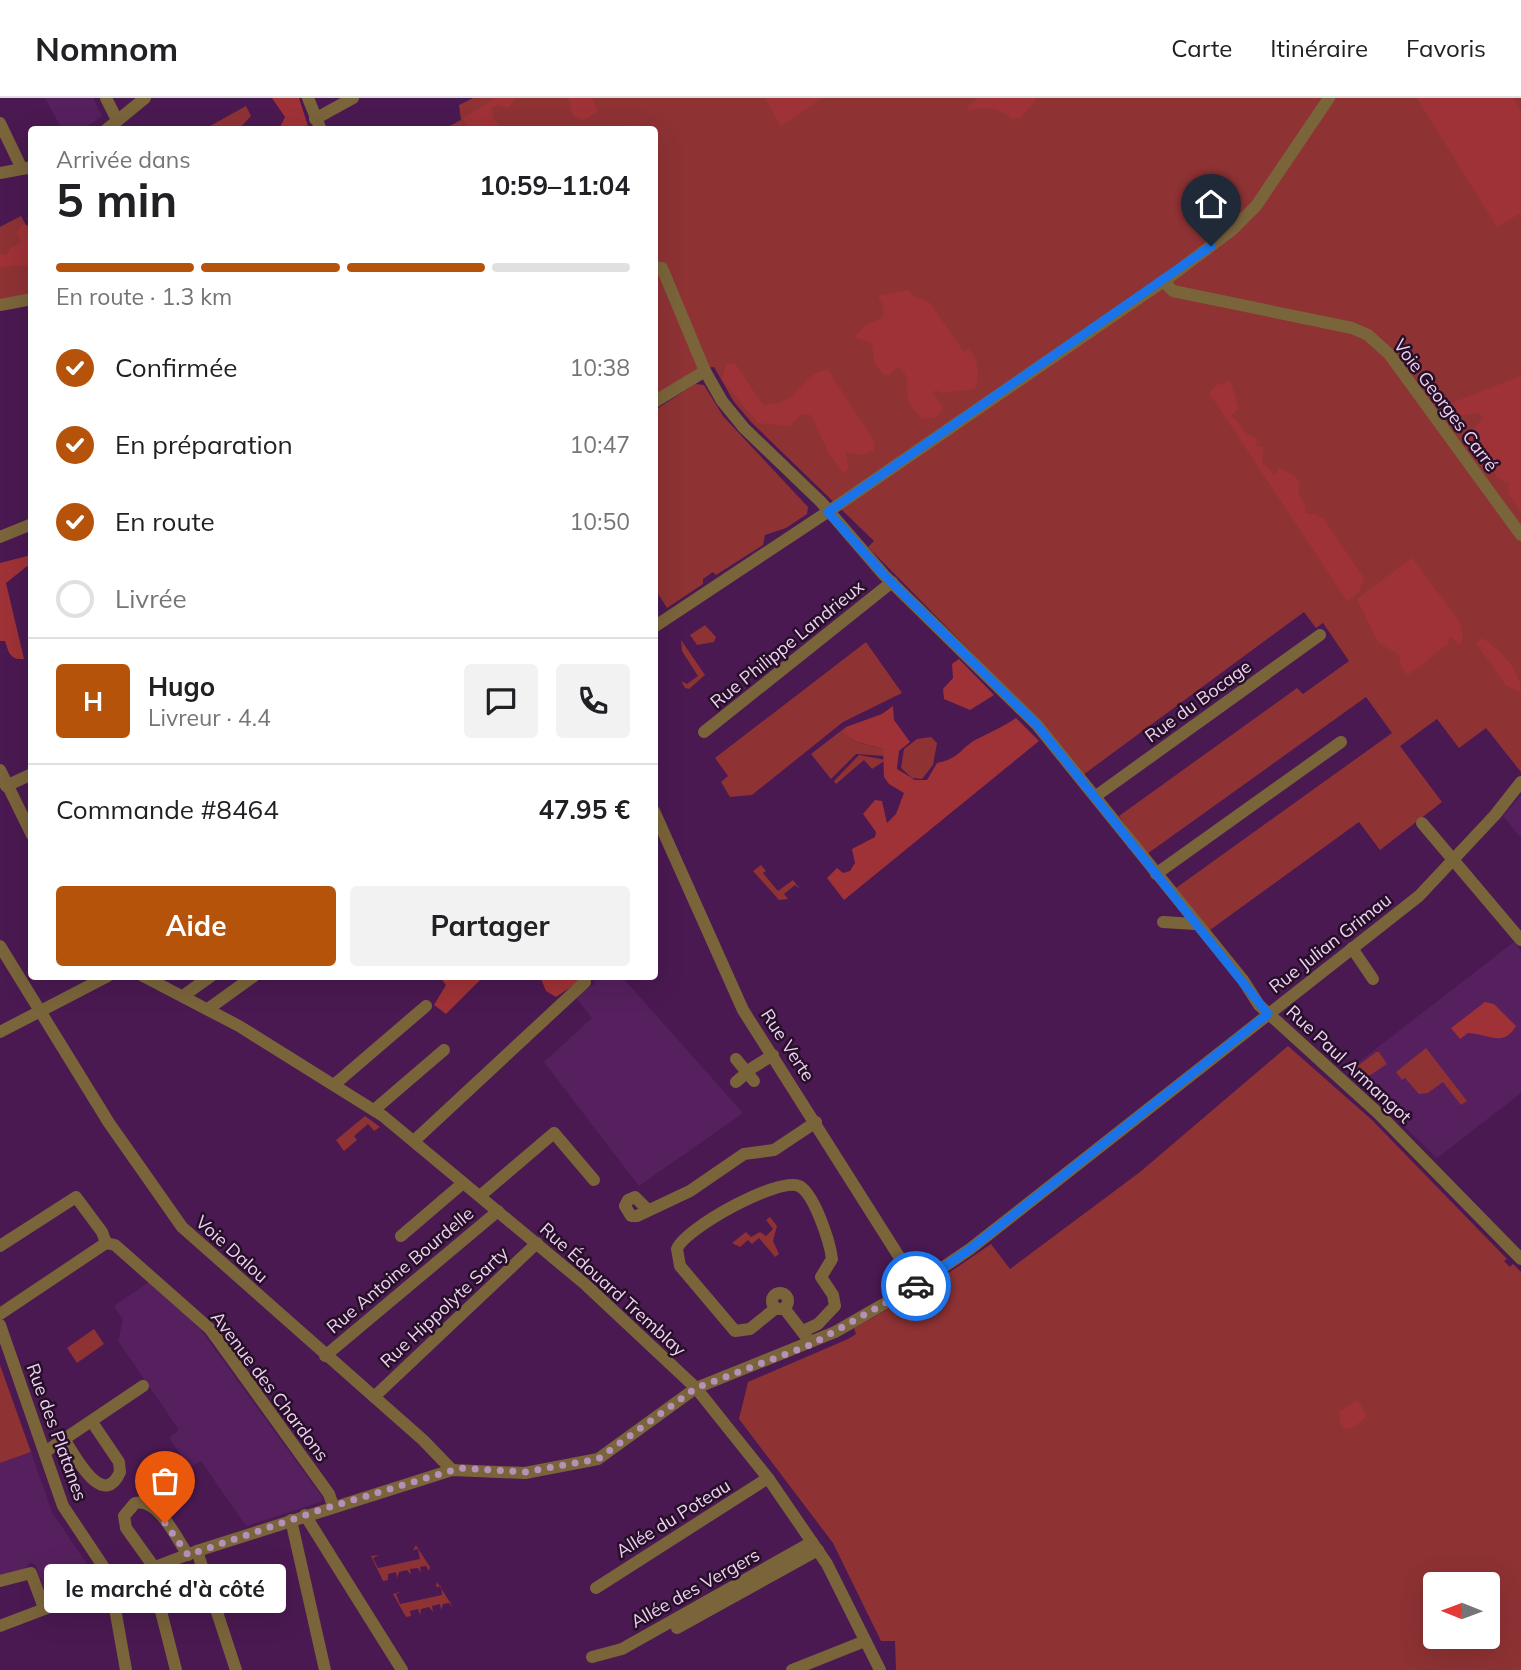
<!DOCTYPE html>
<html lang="fr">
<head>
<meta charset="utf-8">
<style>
  body { margin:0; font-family:Mulish,sans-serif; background:#f2f2f2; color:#202124; height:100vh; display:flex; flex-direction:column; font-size:26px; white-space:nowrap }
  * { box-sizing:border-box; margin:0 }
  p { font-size:23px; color:#757577 }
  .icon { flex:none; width:38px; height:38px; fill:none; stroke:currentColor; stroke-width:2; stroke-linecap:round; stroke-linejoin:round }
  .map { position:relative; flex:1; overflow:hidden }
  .side { position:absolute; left:28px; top:28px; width:630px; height:854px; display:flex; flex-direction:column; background:#fff; border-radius:7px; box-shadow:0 7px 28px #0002 }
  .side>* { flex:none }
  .needle { width:46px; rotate:271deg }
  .tools { position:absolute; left:1423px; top:1474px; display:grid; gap:14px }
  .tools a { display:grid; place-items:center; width:77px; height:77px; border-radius:7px; background:#fff; box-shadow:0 7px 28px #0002; font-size:35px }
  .pin { position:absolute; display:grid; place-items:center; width:60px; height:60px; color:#fff; margin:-72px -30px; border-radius:50% 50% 50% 0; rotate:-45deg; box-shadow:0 0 7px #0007 }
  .pin .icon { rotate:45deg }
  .courier { position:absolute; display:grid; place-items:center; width:70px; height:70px; margin:-35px; border:5px solid #1a73e8; border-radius:50%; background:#fff; color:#222; box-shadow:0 2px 9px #0007 }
  .bubble { position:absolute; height:49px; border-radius:7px; background:#fff; box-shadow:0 7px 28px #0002; font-size:23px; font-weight:700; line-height:49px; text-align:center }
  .summary em { font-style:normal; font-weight:700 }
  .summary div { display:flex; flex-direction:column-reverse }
  .summary { display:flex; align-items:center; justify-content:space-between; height:119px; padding:0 28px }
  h1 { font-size:46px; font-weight:700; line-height:52px }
  .bar { display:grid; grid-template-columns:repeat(4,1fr); gap:10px 7px; align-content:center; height:84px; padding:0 28px }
  .bar i { height:9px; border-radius:5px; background:#e0e0e0 }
  .bar .on { background:#b45309 }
  .bar p { grid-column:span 4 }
  .line { display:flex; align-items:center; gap:18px; padding:0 28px; border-top:2px solid #e0e0e0 }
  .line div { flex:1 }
  .round { display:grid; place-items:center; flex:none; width:74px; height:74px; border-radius:7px; background:#f2f2f2 }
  ol { padding:0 28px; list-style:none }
  li { display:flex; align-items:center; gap:21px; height:77px }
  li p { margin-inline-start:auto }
  li .icon { padding:7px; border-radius:50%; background:#b45309; color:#fff; stroke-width:4 }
  li:last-child { color:#757577 }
  li i { width:38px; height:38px; border:4px solid #e0e0e0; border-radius:50% }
  .action { display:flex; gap:14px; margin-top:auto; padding:14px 28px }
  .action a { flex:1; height:80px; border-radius:7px; background:#b45309; color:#fff; font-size:28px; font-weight:700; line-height:80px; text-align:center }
  .action a+a { background:#f2f2f2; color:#202124 }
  header { display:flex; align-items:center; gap:42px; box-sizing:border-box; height:98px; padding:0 35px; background:#fff; border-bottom:2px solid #e0e0e0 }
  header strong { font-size:33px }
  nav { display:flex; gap:38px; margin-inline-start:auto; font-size:24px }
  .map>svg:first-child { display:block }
  .built { fill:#56205e }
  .green { fill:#8e3234; fill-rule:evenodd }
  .forest { fill:#9f3236 }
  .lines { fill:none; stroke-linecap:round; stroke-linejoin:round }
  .minor { stroke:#7a643a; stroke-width:12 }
  .done { stroke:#b591ba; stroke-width:7; stroke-dasharray:0 12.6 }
  .route { stroke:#1a73e8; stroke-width:9 }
  .labels { text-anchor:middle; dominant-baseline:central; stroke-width:5; stroke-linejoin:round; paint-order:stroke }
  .street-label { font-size:18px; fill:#efd1f2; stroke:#251028 }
</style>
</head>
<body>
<header>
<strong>Nomnom</strong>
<nav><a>Carte</a><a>Itinéraire</a><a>Favoris</a></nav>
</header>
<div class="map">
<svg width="1521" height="1572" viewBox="0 0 1521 1572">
  <rect width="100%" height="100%" fill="#4a1951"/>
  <g class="built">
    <polygon points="45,0 93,0 102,18 83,31 62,31"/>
    <polygon points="1521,697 1521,740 1503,718"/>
    <polygon points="1514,844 1521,853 1521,995 1437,1060 1347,973"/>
    <polygon points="597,879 622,879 743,1015 639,1088 544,964 592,920 575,898 596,885 593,882"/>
    <polygon points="149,1184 200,1231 323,1400 321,1404 246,1428 201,1363 190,1370 169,1340 179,1332 118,1243 123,1222 114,1208"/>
    <polygon points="31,1354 52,1414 99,1484 49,1502 35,1466 30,1465 24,1473 0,1478 0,1365"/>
  </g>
  <g class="green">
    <polygon points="473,0 1521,0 1521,674 1486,630 1459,650 1437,621 1400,648 1442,704 1380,752 1359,724 1210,832 1176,790 1392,635 1366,599 1147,756 1119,718 1297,590 1303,596 1349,563 1323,525 1316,530 1304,514 1083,677 1047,631 868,449 874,443 752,325 734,304 714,269 697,271 655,298 654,32 442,32 461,22 459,7"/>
    <polygon points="246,8 251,18 239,31 203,32"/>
    <polygon points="21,118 31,136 31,197 0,203 0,129"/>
    <polygon points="695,286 704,287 723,318 808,409 807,416 786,430 765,437 763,447 716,477 713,474 703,481 703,486 667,510 655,491 655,312"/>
    <polygon points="705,527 716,539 714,544 697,547 690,537"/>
    <polygon points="681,542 705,577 689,591 685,590 681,583 687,586 698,578 682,553"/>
    <polygon points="866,544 902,595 843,624 752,697 730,699 721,684 728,678 715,660"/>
    <polygon points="846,629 844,634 854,643 883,651 885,658 856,656 831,681 811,656"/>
    <polygon points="931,639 937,645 933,667 922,681 912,680 901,670 904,651 917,641"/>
    <polygon points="859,657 886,662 872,671 864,662 836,686 834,683"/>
    <polygon points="761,767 766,773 763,775 778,793 793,782 800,791 795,787 784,796 788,801 779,802 753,773"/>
    <path d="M 1288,948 L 1372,1022 L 1507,1161 L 1504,1163 L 1510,1169 L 1513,1166 L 1521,1174 L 1521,1572 L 896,1572 L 895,1543 L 881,1543 L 833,1445 L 739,1321 L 748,1284 L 848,1241 L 856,1236 L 854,1230 L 928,1189 L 991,1146 L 1010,1171 L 1140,1074 ZM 1435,1486 L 1488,1486 L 1488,1538 L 1435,1538 Z"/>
    <polygon points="1426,950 1467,1003 1461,1007 1443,984 1428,995 1419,996 1405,980 1402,982 1396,974"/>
    <polygon points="1376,954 1379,954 1387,966 1363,982 1355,970"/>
    <polygon points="365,1018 380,1029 374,1033 368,1026 354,1038 357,1042 344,1053 336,1042"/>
    <polygon points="770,1119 777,1128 773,1143 779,1156 775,1159 759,1140 752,1146 748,1142 740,1149 732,1145 746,1134 751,1139 760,1134 766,1138 773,1131 766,1122"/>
    <polygon points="94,1231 104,1246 77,1265 67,1250"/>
    <polygon points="0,1267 31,1354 0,1365"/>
    <polygon points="416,1447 417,1449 430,1469 429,1473 426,1468 420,1469 421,1475 418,1470 410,1471 411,1477 407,1472 399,1474 397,1480 396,1474 388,1476 388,1482 383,1483 371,1458 379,1457 373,1460 378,1470 420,1461 418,1451 413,1452"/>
    <polygon points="437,1484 453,1509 449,1505 443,1506 441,1512 440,1506 432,1508 433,1514 429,1509 421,1511 420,1517 418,1511 410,1513 411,1518 406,1519 393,1496 403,1493 396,1496 400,1506 442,1497 441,1488 436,1489"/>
  </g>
  <g class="forest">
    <polygon points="272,0 299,0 309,31 279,31 285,19"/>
    <polygon points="496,0 516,0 508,10 498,6 492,10 493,20 501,31 469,31 463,20"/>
    <polygon points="568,0 592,0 598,13 583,23 573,17"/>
    <polygon points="765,0 822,0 781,28"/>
    <path d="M 978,0 L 1037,0 L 1021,20 L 1012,21 C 997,8 986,8 968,13 L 968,8 Z"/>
    <polygon points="1417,0 1513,0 1521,14 1521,115 1497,129"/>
    <polygon points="21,127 27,127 31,136 31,167 0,169 0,156 6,157 12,149 21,145 17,136"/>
    <path d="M 909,192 L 913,198 L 929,204 L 964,254 L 969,251 C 978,261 980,278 975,291 L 943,295 L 935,292 L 933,295 L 943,310 L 937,319 L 923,321 C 904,303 908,302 907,279 L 901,271 L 896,270 L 890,277 L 884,277 L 874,264 L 872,245 L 854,239 L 867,226 L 883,220 L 883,208 L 878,198 Z"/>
    <path d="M 735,265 L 763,307 C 768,306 776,306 781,304 C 800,298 805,273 828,272 L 875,344 L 874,352 L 864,357 L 845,354 L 849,372 L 843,374 L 828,354 L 811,317 L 801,316 L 790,328 L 758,325 L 722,282 L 726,266 Z"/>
    <polygon points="1521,278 1521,413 1520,413 1508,395 1509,385 1497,380 1492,369 1479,364 1475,350 1465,340 1483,320 1480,315 1448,319 1446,307"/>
    <polygon points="1230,282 1239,311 1231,317 1247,336 1258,341 1255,348 1264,349 1262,364 1275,377 1279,370 1295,378 1300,386 1298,395 1305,406 1306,416 1316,416 1324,421 1364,480 1359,494 1347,503 1209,295 1220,284 1222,287"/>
    <path d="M 31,457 L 31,465 L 6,485 L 24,561 C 10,562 9,555 5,543 L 0,543 L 0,465 Z"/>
    <polygon points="1412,460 1460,524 1463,541 1460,547 1450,538 1448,546 1408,577 1401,569 1399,557 1378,544 1357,501"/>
    <path d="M 1482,540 C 1500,552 1521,572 1521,595 L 1506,587 L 1476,545 Z"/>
    <polygon points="959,561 994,597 970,612 944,601 943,591 953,580 952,566"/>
    <path d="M 893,608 L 894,622 L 910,644 L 899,653 L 897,671 L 915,682 L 927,682 L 937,665 C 960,660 959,652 975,642 C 989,635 1003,629 1016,620 L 1039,643 L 844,802 L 827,780 L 837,770 L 843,775 L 850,773 L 855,765 L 852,751 L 875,739 L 876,734 L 863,716 L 875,702 L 882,703 L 887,725 L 896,716 L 904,695 L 889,686 L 884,679 L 883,651 L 854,643 L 843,634 L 846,629 L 882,616 Z"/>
    <polygon points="546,878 586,879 556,899 546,893 541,881"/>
    <polygon points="440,879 483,879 446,916 434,907 446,887"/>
    <path d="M 1485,904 L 1494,906 L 1516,928 C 1503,950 1489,936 1468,935 L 1460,941 L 1451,930 Z"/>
    <polygon points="1358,1302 1367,1318 1353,1330 1346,1331 1340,1325 1340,1313"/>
  </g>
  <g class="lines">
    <g class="minor">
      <polyline points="106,0 117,22"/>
      <polyline points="308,0 321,32"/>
      <polyline points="315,21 353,0"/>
      <polyline points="0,25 22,71"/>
      <polyline points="106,32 145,0"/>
      <polyline points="0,75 32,69"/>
      <polyline points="654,170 662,170 705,273 722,303 744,330 821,404 884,477 1037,627 1243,882 1259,907 1378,1015 1521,1161"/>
      <polyline points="1163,183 1173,193 1352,230 1368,237 1389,256 1521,437"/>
      <polyline points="0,207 32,201"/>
      <polyline points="654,304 705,273"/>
      <polyline points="0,439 32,426"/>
      <polyline points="654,529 841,405 1171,178 1232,132 1256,108 1329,0"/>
      <polyline points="704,634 892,484"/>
      <polyline points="0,672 32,737"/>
      <polyline points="6,688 32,676"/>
      <polyline points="1096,698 1320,537"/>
      <polyline points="654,713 743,912 917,1187"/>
      <polyline points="1422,725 1521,842"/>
      <polyline points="1156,776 1341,644"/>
      <polyline points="1163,824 1195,826"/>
      <polyline points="0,848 109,1025 182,1129 423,1342 452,1372"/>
      <polyline points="1352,850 1373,881"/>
      <polyline points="143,878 239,928 383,1018 586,1187 696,1290 768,1380 827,1466 880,1572"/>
      <polyline points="183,898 211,878"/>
      <polyline points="208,911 254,878"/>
      <polyline points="0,934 108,878"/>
      <polyline points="736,961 754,983"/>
      <polyline points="736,984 752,970 773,957"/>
      <polyline points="335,986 426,908"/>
      <polyline points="374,1012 444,952"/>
      <polyline points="415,1042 585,884"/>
      <polyline points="480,1098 554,1035 594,1082"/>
      <polyline points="647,1111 635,1099 628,1102 625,1108 631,1118 637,1118 690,1093 744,1056 774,1052 816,1024"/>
      <polyline points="401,1138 463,1085"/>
      <polyline points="106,1145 115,1147 210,1231 329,1396 333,1408"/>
      <polyline points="0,1148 76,1099 102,1134 106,1145"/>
      <circle cx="780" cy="1203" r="8"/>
      <path d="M 776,1210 L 750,1231 L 735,1233 L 680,1168 L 677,1151 C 684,1131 777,1079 799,1088 C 814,1095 830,1144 832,1161 L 821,1179 L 833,1197 L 835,1208 L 818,1226 L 803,1233"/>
      <polyline points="784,1210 807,1240"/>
      <polyline points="0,1216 106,1145"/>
      <polyline points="0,1227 63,1408 109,1477 126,1572"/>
      <polyline points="325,1258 498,1113"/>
      <polyline points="374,1299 537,1145"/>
      <path d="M 64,1341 C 74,1356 103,1413 120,1374 L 119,1364 L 92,1324"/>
      <polyline points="45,1354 143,1288"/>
      <polyline points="305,1417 402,1572"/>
      <polyline points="291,1422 325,1572"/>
      <polyline points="197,1453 236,1572"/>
      <path d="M 154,1469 L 126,1430 L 124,1418 L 135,1405 C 159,1400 176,1440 188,1457"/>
      <polyline points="150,1470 176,1572"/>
      <polyline points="0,1483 31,1475 44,1510"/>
      <polyline points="596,1490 768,1380"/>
      <polyline points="0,1528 197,1453 452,1372 525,1375 598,1361 696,1290 835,1234 917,1187 970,1151 1419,798 1495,717 1521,684"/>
      <polyline points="677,1530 818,1452"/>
      <polyline points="592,1559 622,1551 812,1444"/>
      <polyline points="792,1572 865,1543"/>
    </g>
  </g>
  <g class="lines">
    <polyline class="done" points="165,1425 188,1457 323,1411 460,1370 525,1374 598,1361 696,1290 810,1247 916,1188"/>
    <polyline class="route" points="916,1188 970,1151 1268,916 1037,627 884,477 828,414 1211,148"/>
  </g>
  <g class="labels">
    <g class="street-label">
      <text transform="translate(1446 307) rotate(53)">Voie Georges Carré</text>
      <text transform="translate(787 546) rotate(-39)">Rue Philippe Landrieux</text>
      <text transform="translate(1198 603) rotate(-36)">Rue du Bocage</text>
      <text transform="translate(1330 845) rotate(-38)">Rue Julian Grimau</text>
      <text transform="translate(788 947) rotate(57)">Rue Verte</text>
      <text transform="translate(1349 966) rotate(43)">Rue Paul Armangot</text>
      <text transform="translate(232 1151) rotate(42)">Voie Dalou</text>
      <text transform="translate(400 1172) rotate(-40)">Rue Antoine Bourdelle</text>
      <text transform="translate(613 1191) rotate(42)">Rue Édouard Tremblay</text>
      <text transform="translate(444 1209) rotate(-43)">Rue Hippolyte Sarty</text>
      <text transform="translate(270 1288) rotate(53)">Avenue des Chardons</text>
      <text transform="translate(57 1334) rotate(70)">Rue des Platanes</text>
      <text transform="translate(673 1420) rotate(-32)">Allée du Poteau</text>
      <text transform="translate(695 1490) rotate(-29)">Allée des Vergers</text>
    </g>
  </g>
</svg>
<div class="tools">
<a><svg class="needle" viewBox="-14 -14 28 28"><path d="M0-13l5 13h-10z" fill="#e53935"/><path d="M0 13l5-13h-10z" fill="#757577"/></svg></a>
</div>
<div class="pin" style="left:165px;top:1425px;background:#ea580c"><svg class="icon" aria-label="bag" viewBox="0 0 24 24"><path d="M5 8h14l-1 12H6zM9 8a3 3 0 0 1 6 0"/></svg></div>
<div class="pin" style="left:1211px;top:148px;background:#1f2937"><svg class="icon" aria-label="home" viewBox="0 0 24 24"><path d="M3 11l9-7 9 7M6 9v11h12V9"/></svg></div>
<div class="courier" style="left:916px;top:1188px"><svg class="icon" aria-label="car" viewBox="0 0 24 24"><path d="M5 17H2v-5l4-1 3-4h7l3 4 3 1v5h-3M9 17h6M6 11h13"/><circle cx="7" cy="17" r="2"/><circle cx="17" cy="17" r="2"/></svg></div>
<div class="bubble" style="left:44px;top:1466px;width:242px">le marché d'à côté</div>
<section class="side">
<div class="summary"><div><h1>5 min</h1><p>Arrivée dans</p></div><em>10:59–11:04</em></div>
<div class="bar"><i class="on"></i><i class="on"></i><i class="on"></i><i></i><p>En route · 1.3 km</p></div>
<ol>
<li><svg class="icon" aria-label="check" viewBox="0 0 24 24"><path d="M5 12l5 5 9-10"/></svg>Confirmée<p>10:38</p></li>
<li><svg class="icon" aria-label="check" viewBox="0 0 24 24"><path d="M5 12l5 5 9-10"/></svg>En préparation<p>10:47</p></li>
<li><svg class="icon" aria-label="check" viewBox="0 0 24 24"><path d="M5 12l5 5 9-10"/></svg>En route<p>10:50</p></li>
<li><i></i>Livrée</li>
</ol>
<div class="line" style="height:126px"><b class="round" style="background:#b45309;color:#fff">H</b><div><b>Hugo</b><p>Livreur · 4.4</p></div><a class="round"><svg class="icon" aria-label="chat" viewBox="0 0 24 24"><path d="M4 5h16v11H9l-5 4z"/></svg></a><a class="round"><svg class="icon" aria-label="phone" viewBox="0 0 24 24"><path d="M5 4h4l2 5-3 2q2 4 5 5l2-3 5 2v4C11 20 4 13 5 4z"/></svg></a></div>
<div class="line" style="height:91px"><div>Commande #8464</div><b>47.95 €</b></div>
<div class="action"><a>Aide</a><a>Partager</a></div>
</section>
</div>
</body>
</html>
